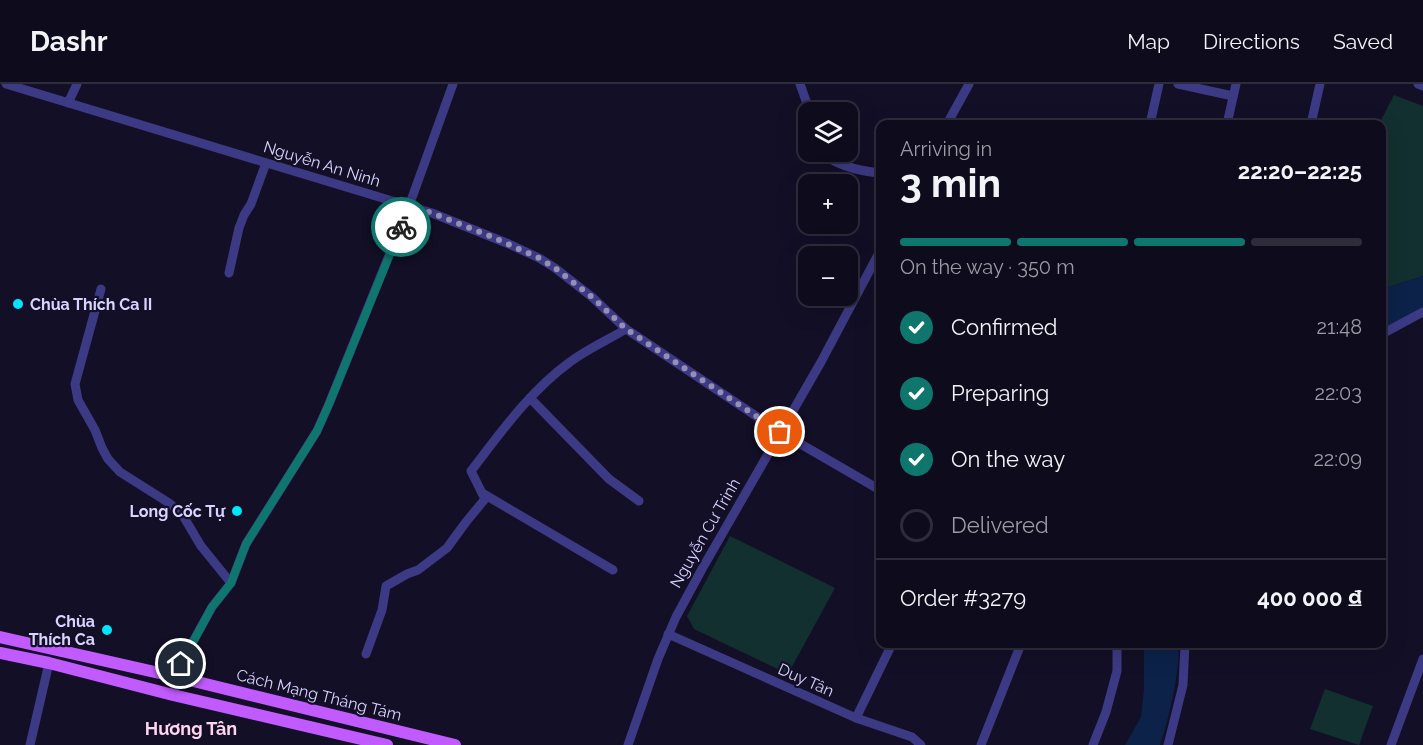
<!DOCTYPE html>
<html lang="en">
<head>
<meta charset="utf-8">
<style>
  body { margin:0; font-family:Raleway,sans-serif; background:#1c1929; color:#f1f3f6; height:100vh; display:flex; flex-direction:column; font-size:22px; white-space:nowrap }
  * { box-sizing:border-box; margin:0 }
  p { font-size:20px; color:#9b9ba3 }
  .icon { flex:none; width:33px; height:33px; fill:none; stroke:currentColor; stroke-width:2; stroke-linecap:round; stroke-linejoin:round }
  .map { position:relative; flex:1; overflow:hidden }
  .sheet { position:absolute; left:876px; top:36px; width:510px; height:528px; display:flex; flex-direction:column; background:#0e0b1c; border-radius:12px; box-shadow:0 6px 24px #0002,0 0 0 2px #2e2b3b }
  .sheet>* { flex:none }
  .fabs { position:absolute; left:798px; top:18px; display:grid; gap:12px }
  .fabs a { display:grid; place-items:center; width:60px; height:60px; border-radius:12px; background:#0e0b1c; box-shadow:0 6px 24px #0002,0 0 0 2px #2e2b3b; font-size:30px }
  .pin { position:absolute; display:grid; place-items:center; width:51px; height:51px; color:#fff; margin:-26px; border:3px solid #fff; border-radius:50%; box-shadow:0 2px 6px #0007 }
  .courier { position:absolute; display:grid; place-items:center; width:60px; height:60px; margin:-30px; border:4px solid #0f766e; border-radius:50%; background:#fff; color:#222; box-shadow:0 2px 8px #0007 }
  .summary em { font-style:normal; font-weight:700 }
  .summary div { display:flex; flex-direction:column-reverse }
  .summary { display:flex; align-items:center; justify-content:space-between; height:102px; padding:0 24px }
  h1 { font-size:39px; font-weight:700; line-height:45px }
  .bar { display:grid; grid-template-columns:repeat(4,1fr); gap:9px 6px; align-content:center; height:72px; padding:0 24px }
  .bar i { height:8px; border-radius:4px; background:#2e2b3b }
  .bar .on { background:#0f766e }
  .bar p { grid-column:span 4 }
  .line { display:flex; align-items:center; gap:15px; padding:0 24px; border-top:2px solid #2e2b3b }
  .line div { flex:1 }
  ol { padding:0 24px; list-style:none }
  li { display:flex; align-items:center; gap:18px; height:66px }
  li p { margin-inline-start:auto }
  li .icon { padding:6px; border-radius:50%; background:#0f766e; color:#fff; stroke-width:4 }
  li:last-child { color:#9b9ba3 }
  li i { width:33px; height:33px; border:3px solid #2e2b3b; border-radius:50% }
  header { display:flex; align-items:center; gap:36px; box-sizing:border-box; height:84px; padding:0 30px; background:#0e0b1c; border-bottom:2px solid #2e2b3b }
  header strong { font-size:28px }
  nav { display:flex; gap:33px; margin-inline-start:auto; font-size:21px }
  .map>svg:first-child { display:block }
  .green { fill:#12302f }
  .water { fill:#0c2248 }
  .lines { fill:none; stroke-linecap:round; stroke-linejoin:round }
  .minor { stroke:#3d3a85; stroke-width:9 }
  .major { stroke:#c25bff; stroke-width:12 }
  .done { stroke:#948fb3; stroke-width:6; stroke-dasharray:0 10.8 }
  .route { stroke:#0f766e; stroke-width:8 }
  .poi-dot { fill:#00e5ff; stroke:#130f26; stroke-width:2 }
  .labels { text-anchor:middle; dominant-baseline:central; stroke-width:4.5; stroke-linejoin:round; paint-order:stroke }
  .street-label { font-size:16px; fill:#d9d4ff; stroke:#130f26 }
  .poi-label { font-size:16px; font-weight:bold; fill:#d9d4ff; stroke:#130f26; text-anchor:end }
  .neighbourhood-label { font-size:18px; font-weight:bold; fill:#ffd6f0; stroke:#130f26 }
</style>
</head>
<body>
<header>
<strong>Dashr</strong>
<nav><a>Map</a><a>Directions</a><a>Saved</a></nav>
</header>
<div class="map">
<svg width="1423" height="661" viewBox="0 0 1423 661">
  <rect width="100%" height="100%" fill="#130f26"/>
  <g class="green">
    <polygon points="1394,11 1423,22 1423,192 1382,205 1382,40 1379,40"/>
    <polygon points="730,452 835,504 788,590 694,545 687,532"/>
    <polygon points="1325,605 1373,622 1359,661 1310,645"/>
  </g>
  <g class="water">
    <polygon points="1423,192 1423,224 1382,245 1382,205"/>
    <path d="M 1144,560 L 1179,560 C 1179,592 1170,630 1160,661 L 1125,661 L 1141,633 L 1144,605 Z"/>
  </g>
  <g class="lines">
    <g class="minor">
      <polyline points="6,0 432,129 509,160 539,174 555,184 592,213 626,245 780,348 880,406"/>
      <polyline points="800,0 810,28"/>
      <polyline points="1178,0 1233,12"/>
      <polyline points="1418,0 1423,2"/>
      <polyline points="68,19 77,0"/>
      <polyline points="947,40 969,0"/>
      <polyline points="1150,40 1159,0"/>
      <polyline points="1227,40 1236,0"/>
      <polyline points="1311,40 1320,0"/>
      <path d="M 821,68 C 837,82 859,87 880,89"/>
      <polyline points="229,189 239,144 244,131 251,120 266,79"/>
      <polyline points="101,205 75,300 78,316 95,346 102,364 108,375 120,388 169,419 182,430 201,462 231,499"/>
      <polyline points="1382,250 1423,228"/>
      <polyline points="530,314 609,395 639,417"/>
      <polyline points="482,409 613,486"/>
      <polyline points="668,550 856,634 892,560"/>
      <path d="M 366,570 L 382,526 L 386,502 L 407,490 L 418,486 L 447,464 L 466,438 L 485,415 L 471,387 C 501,348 530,307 570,278 C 587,265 608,256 626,245"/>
      <polyline points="173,611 181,580 190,563 212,523 231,499 246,460 317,347 329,320 409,122 453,0"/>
      <polyline points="856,634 912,653 921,661"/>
      <polyline points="30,661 49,579"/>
      <polyline points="628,661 658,575 676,533 702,485 821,278 880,167"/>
      <polyline points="981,661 1021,560"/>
      <polyline points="1093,661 1106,628 1117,587 1117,560"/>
      <polyline points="1168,661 1183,601 1185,560"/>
      <polyline points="1391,661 1423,575"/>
    </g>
    <g class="major">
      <polyline points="0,553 177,593 455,661"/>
      <polyline points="0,569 49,579 173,611 387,661"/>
    </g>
  </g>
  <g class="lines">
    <polyline class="done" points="401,143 409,122 432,129 490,152 539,174 555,184 592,213 626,245 780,348"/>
    <polyline class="route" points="181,580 212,523 231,499 246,460 317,347 329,320 401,143"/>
  </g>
  <g class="poi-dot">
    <circle cx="18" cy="220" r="6"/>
    <circle cx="237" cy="427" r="6"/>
    <circle cx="107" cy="546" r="6"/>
  </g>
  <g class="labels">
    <g class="street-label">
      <text transform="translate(322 80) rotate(17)">Nguyễn An Ninh</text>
      <text transform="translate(705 449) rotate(-60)">Nguyễn Cư Trinh</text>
      <text transform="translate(806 596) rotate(24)">Duy Tân</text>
      <text transform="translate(319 611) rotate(14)">Cách Mạng Tháng Tám</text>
    </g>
    <g class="poi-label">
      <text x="30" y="220" text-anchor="start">Chùa Thích Ca II</text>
      <text x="225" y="427">Long Cốc Tự</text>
      <text x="95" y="537">Chùa<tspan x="95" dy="18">Thích Ca</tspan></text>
    </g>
    <g class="neighbourhood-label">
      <text x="191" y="644">Hương Tân</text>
    </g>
  </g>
</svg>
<div class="fabs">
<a><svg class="icon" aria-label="layers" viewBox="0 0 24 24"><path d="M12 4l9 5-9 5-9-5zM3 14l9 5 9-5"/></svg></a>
<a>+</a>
<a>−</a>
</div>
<div class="pin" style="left:780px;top:348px;background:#ea580c"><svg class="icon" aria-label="bag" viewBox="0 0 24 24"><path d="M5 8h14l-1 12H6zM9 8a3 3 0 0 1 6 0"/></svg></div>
<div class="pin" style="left:181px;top:580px;background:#1f2937"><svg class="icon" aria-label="home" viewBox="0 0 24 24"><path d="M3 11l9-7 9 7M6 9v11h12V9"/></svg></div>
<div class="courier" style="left:401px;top:143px"><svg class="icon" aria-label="bike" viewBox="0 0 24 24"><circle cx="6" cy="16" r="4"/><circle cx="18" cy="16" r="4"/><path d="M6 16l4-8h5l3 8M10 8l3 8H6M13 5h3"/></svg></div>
<section class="sheet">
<div class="summary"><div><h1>3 min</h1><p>Arriving in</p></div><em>22:20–22:25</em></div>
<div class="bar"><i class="on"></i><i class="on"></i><i class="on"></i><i></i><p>On the way · 350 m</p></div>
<ol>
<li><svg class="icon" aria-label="check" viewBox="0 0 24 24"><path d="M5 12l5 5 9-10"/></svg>Confirmed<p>21:48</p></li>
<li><svg class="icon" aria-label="check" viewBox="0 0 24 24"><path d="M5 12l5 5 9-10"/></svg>Preparing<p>22:03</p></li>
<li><svg class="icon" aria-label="check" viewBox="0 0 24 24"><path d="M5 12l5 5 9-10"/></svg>On the way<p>22:09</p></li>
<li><i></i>Delivered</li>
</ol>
<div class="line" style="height:78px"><div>Order #3279</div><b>400 000 ₫</b></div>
</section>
</div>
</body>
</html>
